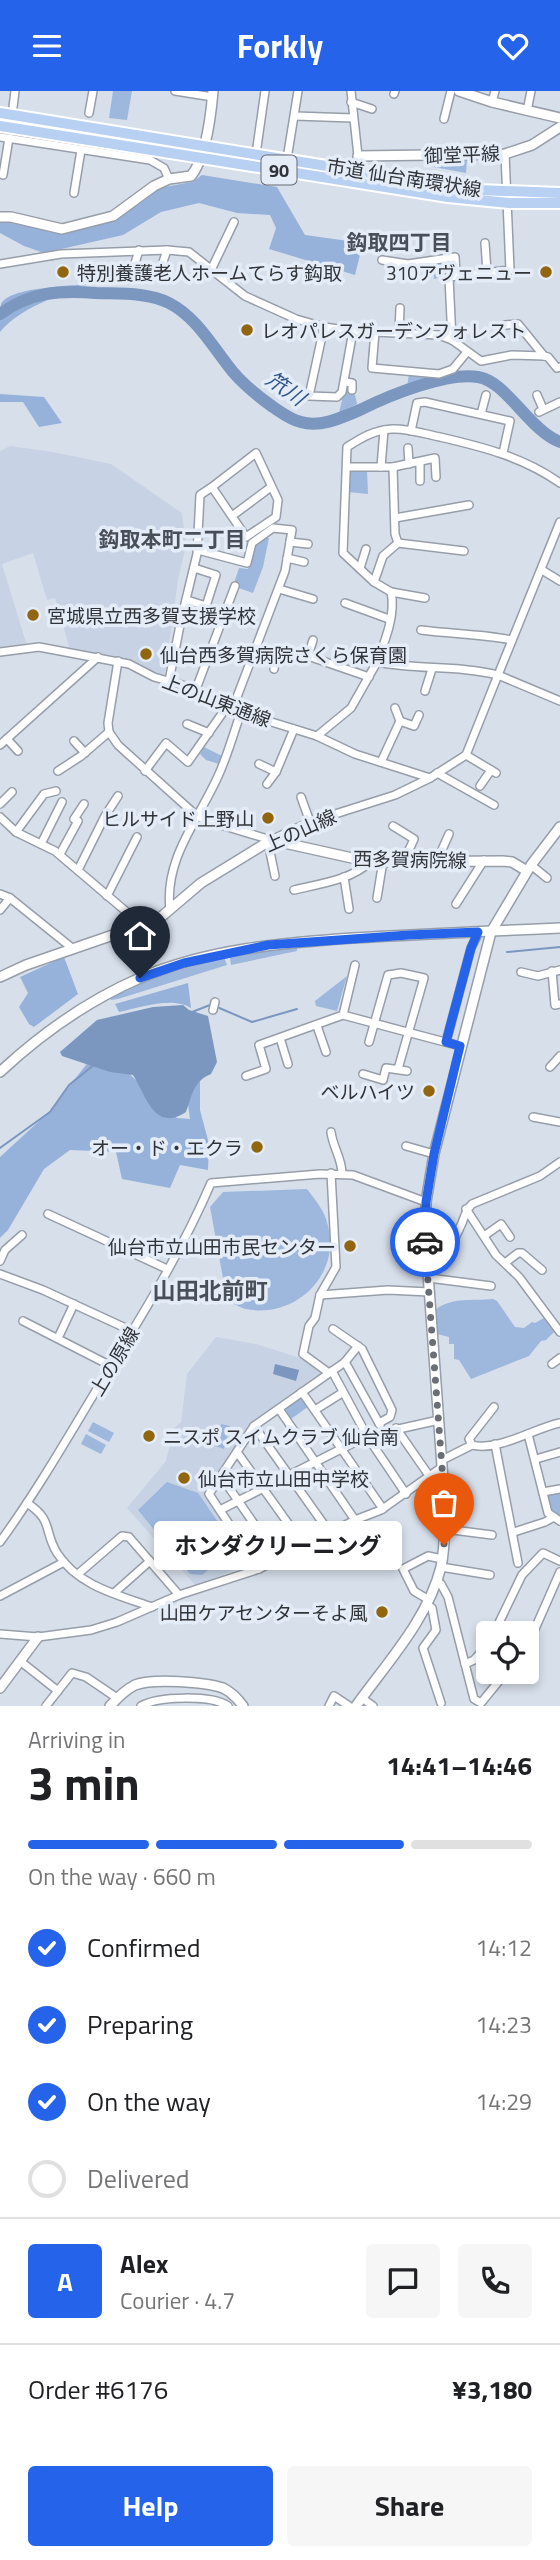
<!DOCTYPE html>
<html lang="en">
<head>
<meta charset="utf-8">
<style>
  body { margin:0; font-family:"Titillium Web","Noto Sans JP",sans-serif; background:#f6f6f6; color:#202124; height:100vh; display:flex; flex-direction:column; font-size:26px; white-space:nowrap }
  * { box-sizing:border-box; margin:0 }
  p { font-size:23px; color:#757577 }
  .icon { flex:none; width:38px; height:38px; fill:none; stroke:currentColor; stroke-width:2; stroke-linecap:round; stroke-linejoin:round }
  .map { position:relative; height:1615px; overflow:hidden }
  .sheet { display:flex; flex-direction:column; background:#fff; flex:1 }
  .sheet>* { flex:none }
  .controls { position:absolute; left:476px; top:1530px; display:grid; gap:14px }
  .controls a { display:grid; place-items:center; width:63px; height:63px; border-radius:7px; background:#fff; box-shadow:0 4px 10px #0003; font-size:35px }
  .pin { position:absolute; display:grid; place-items:center; width:60px; height:60px; color:#fff; margin:-72px -30px; border-radius:50% 50% 50% 0; rotate:-45deg; box-shadow:0 0 7px #0007 }
  .pin .icon { rotate:45deg }
  .courier { position:absolute; display:grid; place-items:center; width:70px; height:70px; margin:-35px; border:5px solid #2563eb; border-radius:50%; background:#fff; color:#222; box-shadow:0 2px 9px #0007 }
  .bubble { position:absolute; height:49px; border-radius:7px; background:#fff; box-shadow:0 4px 10px #0003; font-size:23px; font-weight:700; line-height:49px; text-align:center }
  .headline em { font-style:normal; font-weight:700 }
  .headline div { display:flex; flex-direction:column-reverse }
  .headline { display:flex; align-items:center; justify-content:space-between; height:119px; padding:0 28px }
  h1 { font-size:46px; font-weight:700; line-height:52px }
  .bar { display:grid; grid-template-columns:repeat(4,1fr); gap:10px 7px; align-content:center; height:84px; padding:0 28px }
  .bar i { height:9px; border-radius:5px; background:#e0e0e0 }
  .bar .current { background:#2563eb }
  .bar p { grid-column:span 4 }
  .line { display:flex; align-items:center; gap:18px; padding:0 28px; border-top:2px solid #e0e0e0 }
  .line div { flex:1 }
  .round { display:grid; place-items:center; flex:none; width:74px; height:74px; border-radius:7px; background:#f6f6f6 }
  ol { padding:0 28px; list-style:none }
  li { display:flex; align-items:center; gap:21px; height:77px }
  li p { margin-inline-start:auto }
  li .icon { padding:7px; border-radius:50%; background:#2563eb; color:#fff; stroke-width:4 }
  li:last-child { color:#757577 }
  li i { width:38px; height:38px; border:4px solid #e0e0e0; border-radius:50% }
  .primary-button { display:flex; gap:14px; margin-top:auto; padding:14px 28px }
  .primary-button a { flex:1; height:80px; border-radius:7px; background:#2563eb; color:#fff; font-size:28px; font-weight:700; line-height:80px; text-align:center }
  .primary-button a+a { background:#f6f6f6; color:#202124 }
  header { display:flex; justify-content:space-between; align-items:center; height:91px; padding:0 28px; background:#2563eb; color:#fff; font-size:32px; font-weight:700 }
  .map>svg:first-child { display:block }
  .built { fill:#c7d3e5 }
  .green { fill:#9db7dd }
  .forest { fill:#96b2db }
  .water { fill:#7b97bf }
  .lines { fill:none; stroke-linecap:round; stroke-linejoin:round }
  .stream { stroke:#7b97bf; stroke-width:2 }
  .river { stroke:#7b97bf; stroke-width:12 }
  .minor-casing { stroke:#979ea9; stroke-width:10 }
  .tertiary-casing { stroke:#979ea9; stroke-width:12 }
  .primary-casing { stroke:#fff; stroke-width:14 }
  .minor { stroke:#fff; stroke-width:7 }
  .tertiary { stroke:#fff; stroke-width:9 }
  .primary { stroke:#b8d0f2; stroke-width:10 }
  .done { stroke:#6a6f76; stroke-width:7; stroke-dasharray:0 12.6 }
  .route { stroke:#2563eb; stroke-width:9 }
  .poi-dot { fill:#91660f; stroke:#e4ecf8; stroke-width:2.5 }
  .labels { text-anchor:middle; dominant-baseline:central; stroke-width:7; stroke-linejoin:round; paint-order:stroke }
  .shield { fill:#e4ecf8; stroke:#666a71; stroke-width:2 }
  .shield-label { font-size:18px; font-weight:bold; fill:#303337 }
  .street-label { font-size:19px; fill:#303337; stroke:#e4ecf8 }
  .poi-label { font-size:19px; fill:#303337; stroke:#e4ecf8; text-anchor:start }
  .neighbourhood-label { font-size:21px; font-weight:bold; fill:#494f59; stroke:#e4ecf8 }
  .water-label { font-size:21px; font-style:italic; fill:#30558a; stroke:#e4ecf8 }
  .quarter-label { font-size:23px; font-weight:bold; fill:#494f59; stroke:#e4ecf8 }
</style>
</head>
<body>
<header><svg class="icon" aria-label="menu" viewBox="0 0 24 24"><path d="M4 6h16M4 12h16M4 18h16"/></svg>Forkly<svg class="icon" aria-label="heart" viewBox="0 0 24 24"><path d="M12 20l-8-8c-3-5 5-10 8-4 3-6 11-1 8 4z"/></svg></header>
<div class="map">
<svg width="560" height="1615" viewBox="0 0 560 1615">
  <rect width="100%" height="100%" fill="#d7dfeb"/>
  <g class="built">
    <polygon points="10,355 53,361 111,373 182,422 186,454 178,489 165,583 152,581 135,571 111,564 70,559 55,507 47,509 33,462 2,473 27,555 0,557 0,360"/>
    <polygon points="216,1246 256,1253 300,1267 324,1284 253,1333 206,1404 253,1472 195,1494 127,1417 166,1370 174,1337 181,1331 187,1283"/>
  </g>
  <g class="green">
    <polygon points="113,0 132,0 127,29 109,27"/>
    <polygon points="436,68 467,68 466,82 434,76"/>
    <polygon points="450,169 451,175 449,180 443,180 443,186 434,188 433,171"/>
    <polygon points="409,283 431,285 431,290 407,295"/>
    <polygon points="349,295 355,304 357,313 339,322 342,309 340,307 346,296"/>
    <polygon points="349,379 367,379 368,403 348,401"/>
    <polygon points="265,447 269,447 263,476 253,502 233,495 239,477 248,478 253,454"/>
    <polygon points="204,656 222,665 219,673 206,669 200,663"/>
    <polygon points="297,857 297,860 231,874 230,867 254,861"/>
    <polygon points="224,866 227,874 118,908 111,909 110,907 153,887"/>
    <polygon points="347,885 337,920 316,915 315,910"/>
    <path d="M 307,1098 C 316,1110 325,1120 328,1135 C 341,1184 295,1228 246,1218 C 240,1217 233,1212 227,1209 L 210,1116 L 223,1101 Z"/>
    <path d="M 493,1208 L 497,1210 L 515,1236 L 524,1237 L 532,1231 L 535,1232 L 544,1227 L 554,1241 L 546,1249 L 541,1250 L 529,1265 L 471,1288 L 459,1269 L 454,1268 L 454,1253 L 449,1253 L 449,1246 L 437,1243 L 436,1218 C 453,1206 473,1210 493,1208 Z"/>
    <polygon points="302,1304 309,1315 291,1328 283,1316"/>
    <polygon points="93,1331 114,1342 109,1351 88,1340"/>
    <polygon points="221,1333 230,1335 224,1358 215,1355"/>
    <polygon points="86,1343 106,1354 101,1363 81,1353"/>
    <polygon points="167,1391 198,1402 236,1457 202,1484 190,1483 138,1419"/>
    <polygon points="560,1399 560,1426 549,1420 545,1403"/>
  </g>
  <g class="forest">
    <polygon points="202,84 277,96 305,144 363,152 355,184 269,158 276,137 270,124 237,122 199,112 161,121 123,144 44,162 24,155 0,142 0,129 56,142 80,138 159,97 192,91"/>
    <path d="M 88,193 C 58,205 21,216 0,241 C 0,233 0,220 1,213 C 9,196 71,195 88,193 Z"/>
    <polygon points="0,303 44,306 62,332 39,336 23,311 0,311"/>
    <polygon points="64,866 78,903 34,936 29,933 19,916 28,902 20,886"/>
    <path d="M 188,892 L 191,917 C 172,905 140,917 119,921 L 115,913 Z"/>
    <polygon points="93,965 123,977 177,1027 190,1028 185,991 200,985 200,1019 209,1053 208,1079 180,1074 170,1097 122,1088 116,1061 70,1059 44,1078 8,1139 0,1147 0,1066 49,1021"/>
  </g>
  <g class="water">
    <path d="M 183,914 L 189,919 L 208,925 L 217,971 L 211,983 C 193,990 192,1005 186,1021 C 154,1042 146,1004 133,984 L 110,981 L 62,965 L 60,961 L 97,929 L 153,916 Z"/>
    <polygon points="275,1273 299,1279 296,1290 273,1283"/>
  </g>
  <g class="lines">
    <g class="stream">
      <polyline points="507,861 560,856"/>
      <polyline points="217,916 252,931 297,918"/>
      <polyline points="192,921 210,914"/>
      <polyline points="0,1057 50,1021 69,994 95,973"/>
    </g>
    <path class="river" d="M 0,223 C 30,201 60,199 96,202 C 119,203 147,201 169,212 C 197,226 214,258 233,281 C 245,295 259,306 273,316 C 282,322 291,329 301,331 C 321,337 343,326 362,318 C 390,304 447,281 478,286 C 506,290 529,339 560,351"/>
    <g class="minor-casing">
      <g id="minor">
        <polyline points="175,0 213,6"/>
        <polyline points="351,0 358,65 357,80"/>
        <polyline points="394,3 395,0"/>
        <polyline points="351,11 372,18"/>
        <polyline points="492,11 495,0"/>
        <polyline points="527,20 531,0"/>
        <polyline points="89,22 93,0"/>
        <polyline points="12,24 15,0"/>
        <polyline points="295,25 353,27"/>
        <polyline points="444,28 451,0"/>
        <polyline points="0,46 150,69 164,77 169,88"/>
        <polyline points="256,63 265,0"/>
        <polyline points="287,68 298,0"/>
        <polyline points="3,84 9,47"/>
        <polyline points="74,102 81,59"/>
        <polyline points="485,152 487,181"/>
        <polyline points="382,169 408,173 455,166 456,183"/>
        <polyline points="0,173 61,163 167,159 189,161 245,205 296,228 324,236 353,240 439,244 452,249 481,270 512,264 544,265 548,266 557,277 560,276"/>
        <polyline points="161,177 167,159"/>
        <polyline points="211,179 234,131"/>
        <polyline points="130,189 139,159"/>
        <polyline points="505,234 518,233 544,265"/>
        <polyline points="324,236 309,305 337,306 342,301 353,240"/>
        <polyline points="375,241 372,277 439,283 453,278 467,261"/>
        <polyline points="399,242 400,217"/>
        <polyline points="452,249 449,186 510,179 505,63"/>
        <polyline points="345,291 352,292 352,299"/>
        <polyline points="537,304 543,318"/>
        <polyline points="539,321 560,311"/>
        <polyline points="481,323 486,304"/>
        <polyline points="411,340 417,312 425,311 510,330 503,362"/>
        <polyline points="408,357 409,373"/>
        <polyline points="420,371 420,390"/>
        <polyline points="348,376 393,376 435,367 436,386"/>
        <polyline points="381,376 384,339"/>
        <polyline points="393,376 395,443 398,452"/>
        <polyline points="232,425 271,396"/>
        <polyline points="395,427 469,414"/>
        <polyline points="290,451 308,453"/>
        <polyline points="198,459 247,472 252,452 273,437 292,439 285,480 232,619"/>
        <polyline points="287,467 304,471"/>
        <polyline points="360,477 366,458"/>
        <polyline points="542,479 560,490"/>
        <path d="M 374,491 L 343,462 L 347,356 C 361,347 374,339 392,338 C 408,337 424,343 440,346 C 483,356 523,366 560,392"/>
        <polyline points="279,498 313,508"/>
        <polyline points="391,501 425,507"/>
        <polyline points="187,509 206,515 216,484 194,477"/>
        <polyline points="345,512 389,528"/>
        <path d="M 421,539 C 452,543 482,543 512,549"/>
        <polyline points="0,561 39,556 129,573 154,586 196,598 207,608 226,617 317,645 355,663 430,687"/>
        <polyline points="308,565 313,549"/>
        <polyline points="118,570 108,632 109,641 118,654 197,725 208,730 271,749"/>
        <path d="M 377,571 C 385,550 396,523 391,501 L 374,491 L 383,465 L 398,452 L 464,460"/>
        <polyline points="274,578 278,559 308,565 369,586"/>
        <polyline points="169,590 181,529 197,463 200,404 212,396 246,446 276,426 278,409 256,362 212,396"/>
        <polyline points="196,598 235,495"/>
        <polyline points="425,600 432,578"/>
        <polyline points="395,617 400,630"/>
        <polyline points="187,633 209,642"/>
        <path d="M 317,645 L 351,617 L 377,571 C 417,579 458,574 498,584 L 560,431"/>
        <polyline points="7,648 18,660"/>
        <polyline points="74,650 85,662"/>
        <polyline points="0,654 98,566"/>
        <polyline points="466,664 496,682"/>
        <polyline points="381,671 400,630 414,635 419,624"/>
        <polyline points="259,673 276,681"/>
        <polyline points="58,680 81,665 109,641"/>
        <polyline points="145,680 166,652 188,671 226,617"/>
        <polyline points="437,682 494,714"/>
        <polyline points="267,693 276,681 294,638"/>
        <polyline points="480,695 491,679"/>
        <polyline points="301,706 310,731"/>
        <polyline points="0,713 12,701"/>
        <polyline points="0,726 16,741 55,760 142,834"/>
        <polyline points="393,735 414,748 404,770"/>
        <polyline points="16,741 44,703 56,700"/>
        <polyline points="271,749 310,731 395,704 430,687 466,664 498,584 560,610"/>
        <polyline points="271,749 269,756 275,785"/>
        <polyline points="41,753 62,711"/>
        <polyline points="60,763 78,730 74,728 84,713"/>
        <polyline points="437,770 449,743"/>
        <polyline points="531,774 547,787"/>
        <polyline points="78,779 105,725 118,705"/>
        <polyline points="344,786 349,818"/>
        <path d="M 294,799 C 319,793 351,789 370,771"/>
        <polyline points="0,803 10,807 72,857"/>
        <polyline points="107,805 137,746"/>
        <polyline points="377,807 383,770"/>
        <polyline points="456,813 484,769"/>
        <path d="M 170,818 C 164,767 200,727 219,683 C 228,663 234,641 241,621"/>
        <polyline points="0,819 10,807"/>
        <polyline points="552,880 555,914 560,913"/>
        <polyline points="521,881 538,885 560,879"/>
        <polyline points="213,919 215,911"/>
        <polyline points="343,924 355,874"/>
        <polyline points="317,935 326,961"/>
        <polyline points="280,947 288,973"/>
        <polyline points="369,951 388,884 401,882 424,887 398,978"/>
        <polyline points="446,951 471,857 479,841"/>
        <polyline points="550,976 560,965"/>
        <polyline points="363,983 383,989 386,977 407,980"/>
        <polyline points="246,985 266,978 259,954 343,924 460,955"/>
        <polyline points="533,1026 560,1031"/>
        <path d="M 331,1041 C 333,1057 342,1067 342,1083"/>
        <polyline points="406,1055 434,1063"/>
        <polyline points="466,1118 496,1164 519,1186 560,1241"/>
        <polyline points="48,1123 167,1178"/>
        <polyline points="484,1145 501,1133 510,1146"/>
        <polyline points="0,1170 5,1159 22,1144"/>
        <polyline points="505,1172 518,1162 522,1162 542,1179"/>
        <path d="M 428,1178 C 444,1171 455,1148 462,1132 C 465,1124 466,1119 472,1113 L 540,1085 L 560,1071"/>
        <polyline points="0,1183 43,1199 132,1240"/>
        <polyline points="429,1187 491,1195"/>
        <polyline points="320,1204 388,1199 429,1201"/>
        <polyline points="23,1230 111,1275"/>
        <polyline points="333,1238 362,1258 392,1319 390,1326 379,1332"/>
        <polyline points="58,1247 74,1213"/>
        <polyline points="345,1271 380,1334"/>
        <polyline points="552,1273 560,1267"/>
        <polyline points="332,1280 367,1345 406,1403"/>
        <polyline points="329,1282 303,1263 309,1235 315,1227 320,1204 336,1176 331,1082"/>
        <polyline points="302,1301 383,1418"/>
        <polyline points="279,1318 355,1429"/>
        <polyline points="315,1319 342,1302"/>
        <polyline points="254,1335 330,1442"/>
        <polyline points="396,1337 430,1386"/>
        <polyline points="528,1343 548,1422 554,1426"/>
        <polyline points="495,1353 518,1472"/>
        <polyline points="472,1354 469,1348 494,1316"/>
        <polyline points="237,1361 305,1456"/>
        <polyline points="536,1368 560,1361"/>
        <path d="M 442,1369 L 472,1354 C 497,1361 535,1337 560,1332"/>
        <polyline points="221,1385 279,1469"/>
        <polyline points="543,1401 560,1398"/>
        <path d="M 27,1412 C 54,1430 43,1439 57,1462 C 78,1495 118,1504 152,1516"/>
        <polyline points="220,1419 367,1345 439,1329"/>
        <polyline points="445,1438 492,1444"/>
        <polyline points="514,1441 545,1431 554,1426 560,1430"/>
        <path d="M 0,1451 C 37,1400 68,1346 100,1293 C 140,1228 181,1162 211,1092 L 320,1083 L 353,1084 L 426,1111"/>
        <polyline points="441,1476 490,1484"/>
        <polyline points="259,1478 209,1403 254,1335 345,1271 358,1255"/>
        <polyline points="78,1483 122,1445 129,1446 179,1504"/>
        <polyline points="437,1490 441,1493 448,1506 474,1608 481,1612 507,1580"/>
        <polyline points="114,1502 150,1470"/>
        <polyline points="0,1505 64,1471"/>
        <polyline points="429,1509 414,1500 403,1478 428,1465 442,1468"/>
        <polyline points="426,1513 432,1517 436,1539 423,1557 441,1612"/>
        <polyline points="499,1542 495,1540 522,1484 543,1462 560,1470"/>
        <polyline points="0,1543 38,1546 91,1539 117,1531 179,1504 259,1478 355,1429 381,1419 442,1376"/>
        <polyline points="527,1556 560,1481"/>
        <polyline points="20,1570 58,1600"/>
        <polyline points="465,1573 474,1569 488,1554"/>
        <polyline points="362,1607 373,1615"/>
        <polyline points="46,1615 72,1582 86,1586 117,1607"/>
        <path d="M 141,1615 C 158,1605 212,1604 228,1615"/>
        <polyline points="329,1615 334,1605 349,1615"/>
      </g>
    </g>
    <g class="tertiary-casing">
      <g id="tertiary">
        <polyline points="459,0 492,11 560,27"/>
        <polyline points="358,65 505,63 532,54 560,36"/>
        <path d="M 0,126 L 11,126 L 62,138 L 113,125 L 154,95 L 169,88 L 191,85 C 206,67 211,24 213,0"/>
        <polyline points="0,886 26,874 142,834 161,826 201,792 271,749 370,771 503,770 512,771 527,780"/>
        <path d="M 0,981 C 42,942 87,910 140,887 C 208,858 281,852 353,847 C 422,843 491,840 560,837"/>
        <polyline points="0,1597 38,1546"/>
        <path d="M 110,1615 C 118,1606 125,1599 135,1594 C 153,1587 205,1591 223,1597 C 231,1601 238,1608 243,1615"/>
        <path d="M 356,1615 C 386,1573 428,1528 441,1476 C 445,1457 445,1436 445,1416 L 426,1155 L 426,1111 L 434,1063 L 491,841 L 531,774 L 560,736"/>
      </g>
    </g>
    <g class="primary-casing">
      <g id="primary">
        <polyline points="0,22 450,95 479,99 560,102"/>
        <polyline points="0,35 448,106 509,112 560,112"/>
      </g>
    </g>
    <use href="#minor" class="minor"/>
    <use href="#tertiary" class="tertiary"/>
    <use href="#primary" class="primary"/>
  </g>
  <g class="lines">
    <polyline class="done" points="425,1151 445,1416 444,1454"/>
    <polyline class="route" points="140,887 184,872 268,854 409,844 478,841 471,857 446,951 460,955 434,1063 426,1111 425,1151"/>
  </g>
  <g class="poi-dot">
    <circle cx="63" cy="181" r="7"/>
    <circle cx="546" cy="181" r="7"/>
    <circle cx="247" cy="239" r="7"/>
    <circle cx="33" cy="524" r="7"/>
    <circle cx="146" cy="563" r="7"/>
    <circle cx="268" cy="727" r="7"/>
    <circle cx="429" cy="1000" r="7"/>
    <circle cx="257" cy="1056" r="7"/>
    <circle cx="350" cy="1155" r="7"/>
    <circle cx="149" cy="1345" r="7"/>
    <circle cx="184" cy="1387" r="7"/>
    <circle cx="382" cy="1521" r="7"/>
  </g>
  <g class="labels">
    <rect class="shield" x="261.5" y="64.5" width="35" height="29" rx="5"/>
    <g class="shield-label">
      <text x="279" y="79">90</text>
    </g>
    <g class="street-label">
      <text transform="translate(462 63) rotate(-2)">御堂平線</text>
      <text transform="translate(404 86) rotate(9)">市道 仙台南環状線</text>
      <text transform="translate(217 609) rotate(21)">上の山東通線</text>
      <text transform="translate(300 739) rotate(-24)">上の山線</text>
      <text transform="translate(410 768) rotate(1)">西多賀病院線</text>
      <text transform="translate(114 1270) rotate(-59)">上の原線</text>
    </g>
    <g class="poi-label">
      <text x="77" y="181">特別養護老人ホームてらす鈎取</text>
      <text x="532" y="181" text-anchor="end">310アヴェニュー</text>
      <text x="261" y="239">レオパレスガーデンフォレスト</text>
      <text x="47" y="524">宮城県立西多賀支援学校</text>
      <text x="160" y="563">仙台西多賀病院さくら保育園</text>
      <text x="254" y="727" text-anchor="end">ヒルサイド上野山</text>
      <text x="415" y="1000" text-anchor="end">ベルハイツ</text>
      <text x="243" y="1056" text-anchor="end">オー・ド・エクラ</text>
      <text x="336" y="1155" text-anchor="end">仙台市立山田市民センター</text>
      <text x="163" y="1345">ニスポ スイムクラブ 仙台南</text>
      <text x="198" y="1387">仙台市立山田中学校</text>
      <text x="368" y="1521" text-anchor="end">山田ケアセンターそよ風</text>
    </g>
    <g class="neighbourhood-label">
      <text x="399" y="151">鈎取四丁目</text>
      <text x="172" y="448">鈎取本町二丁目</text>
    </g>
    <g class="water-label">
      <text transform="translate(286 297) rotate(35)">笊川</text>
    </g>
    <g class="quarter-label">
      <text x="210" y="1199">山田北前町</text>
    </g>
  </g>
</svg>
<div class="controls">
<a><svg class="icon" aria-label="locate" viewBox="0 0 24 24"><circle cx="12" cy="12" r="6"/><path d="M12 2v4M12 18v4M2 12h4M18 12h4"/></svg></a>
</div>
<div class="pin" style="left:444px;top:1454px;background:#ea580c"><svg class="icon" aria-label="bag" viewBox="0 0 24 24"><path d="M5 8h14l-1 12H6zM9 8a3 3 0 0 1 6 0"/></svg></div>
<div class="pin" style="left:140px;top:887px;background:#1f2937"><svg class="icon" aria-label="home" viewBox="0 0 24 24"><path d="M3 11l9-7 9 7M6 9v11h12V9"/></svg></div>
<div class="courier" style="left:425px;top:1151px"><svg class="icon" aria-label="car" viewBox="0 0 24 24"><path d="M5 17H2v-5l4-1 3-4h7l3 4 3 1v5h-3M9 17h6M6 11h13"/><circle cx="7" cy="17" r="2"/><circle cx="17" cy="17" r="2"/></svg></div>
<div class="bubble" style="left:154px;top:1430px;width:248px">ホンダクリーニング</div>
</div>
<section class="sheet">
<div class="headline"><div><h1>3 min</h1><p>Arriving in</p></div><em>14:41–14:46</em></div>
<div class="bar"><i class="current"></i><i class="current"></i><i class="current"></i><i></i><p>On the way · 660 m</p></div>
<ol>
<li><svg class="icon" aria-label="check" viewBox="0 0 24 24"><path d="M5 12l5 5 9-10"/></svg>Confirmed<p>14:12</p></li>
<li><svg class="icon" aria-label="check" viewBox="0 0 24 24"><path d="M5 12l5 5 9-10"/></svg>Preparing<p>14:23</p></li>
<li><svg class="icon" aria-label="check" viewBox="0 0 24 24"><path d="M5 12l5 5 9-10"/></svg>On the way<p>14:29</p></li>
<li><i></i>Delivered</li>
</ol>
<div class="line" style="height:126px"><b class="round" style="background:#2563eb;color:#fff">A</b><div><b>Alex</b><p>Courier · 4.7</p></div><a class="round"><svg class="icon" aria-label="chat" viewBox="0 0 24 24"><path d="M4 5h16v11H9l-5 4z"/></svg></a><a class="round"><svg class="icon" aria-label="phone" viewBox="0 0 24 24"><path d="M5 4h4l2 5-3 2q2 4 5 5l2-3 5 2v4C11 20 4 13 5 4z"/></svg></a></div>
<div class="line" style="height:91px"><div>Order #6176</div><b>¥3,180</b></div>
<div class="primary-button"><a>Help</a><a>Share</a></div>
</section>
</body>
</html>
